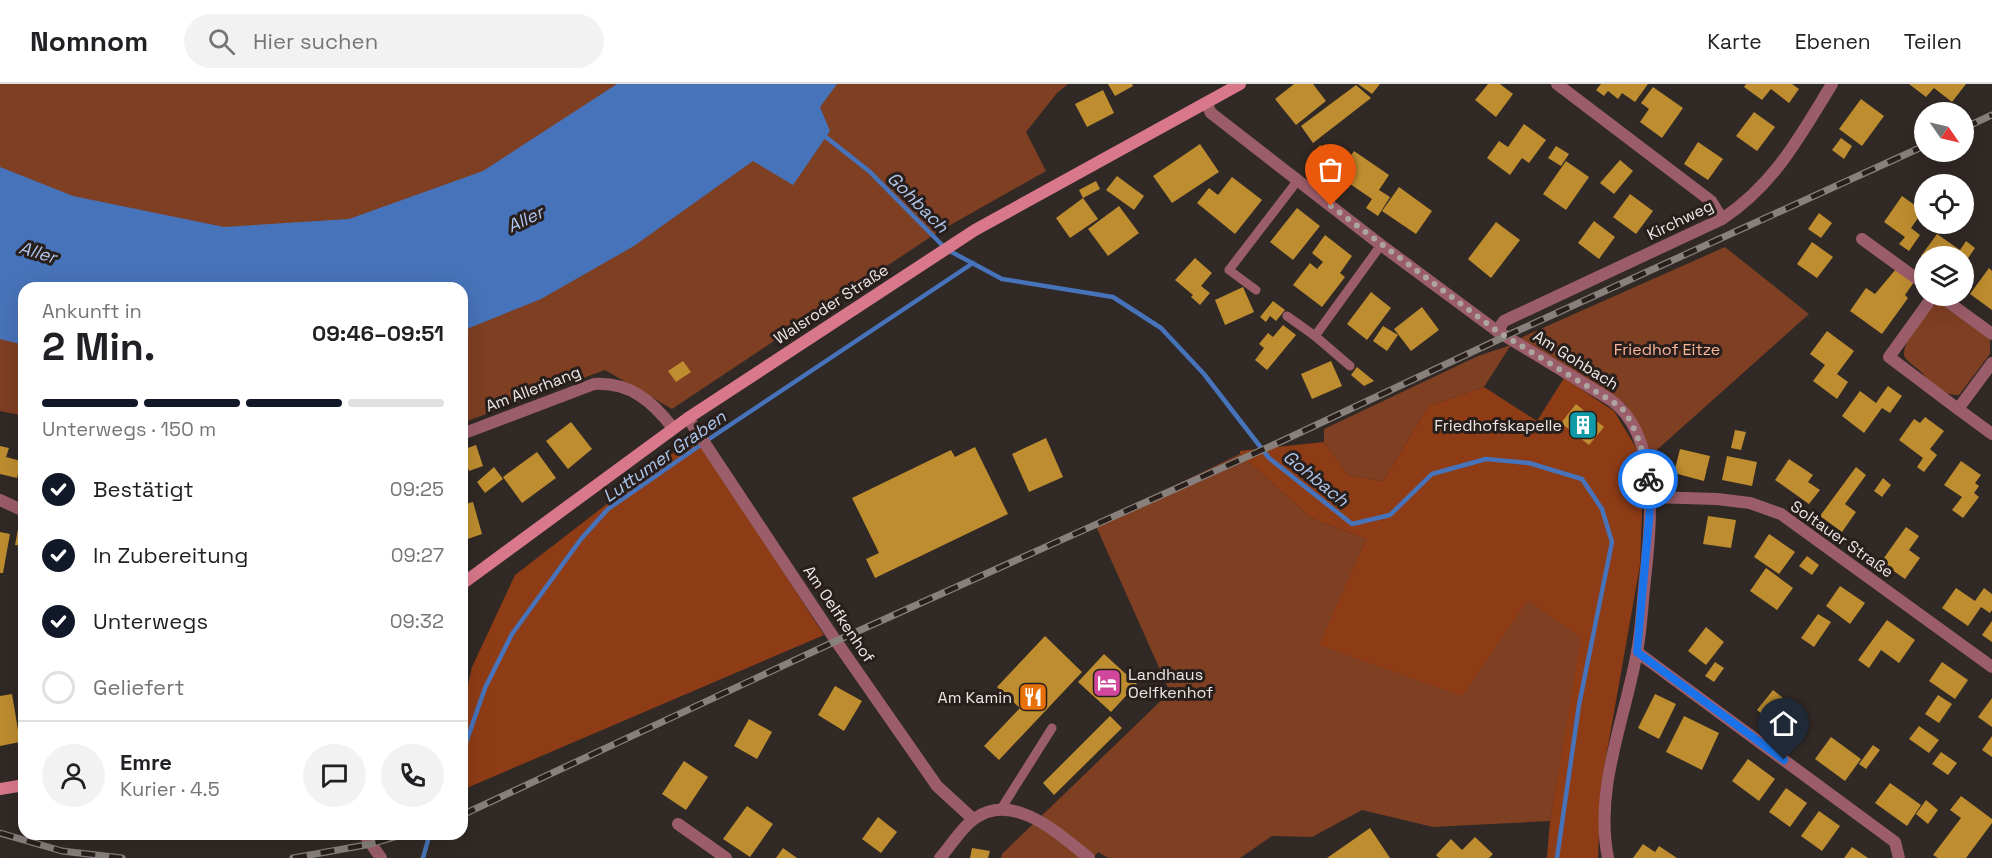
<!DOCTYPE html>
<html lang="de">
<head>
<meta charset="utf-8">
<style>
  body { margin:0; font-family:"Space Grotesk",sans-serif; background:#f2f2f2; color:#202124; height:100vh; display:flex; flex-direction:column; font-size:22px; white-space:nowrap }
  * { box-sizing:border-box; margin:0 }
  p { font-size:20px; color:#757577 }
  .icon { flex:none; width:33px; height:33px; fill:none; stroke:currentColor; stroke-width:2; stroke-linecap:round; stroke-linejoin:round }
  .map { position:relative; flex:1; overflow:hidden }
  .drawer { position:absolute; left:18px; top:198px; width:450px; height:558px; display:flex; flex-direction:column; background:#fff; border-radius:18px; box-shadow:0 6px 24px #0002 }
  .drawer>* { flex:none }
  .needle { width:39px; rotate:124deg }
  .controls { position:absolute; left:1914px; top:18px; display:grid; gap:12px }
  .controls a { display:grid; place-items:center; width:60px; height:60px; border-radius:50%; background:#fff; box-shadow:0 6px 24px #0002; font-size:30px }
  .pin { position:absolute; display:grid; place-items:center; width:51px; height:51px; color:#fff; margin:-62px -26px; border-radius:50% 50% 50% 0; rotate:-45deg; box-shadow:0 0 6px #0007 }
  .pin .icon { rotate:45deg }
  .courier { position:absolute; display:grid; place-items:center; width:60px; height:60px; margin:-30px; border:4px solid #1a73e8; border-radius:50%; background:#fff; color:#222; box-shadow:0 2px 8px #0007 }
  .summary em { font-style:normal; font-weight:700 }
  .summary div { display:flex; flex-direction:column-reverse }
  .summary { display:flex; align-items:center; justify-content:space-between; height:102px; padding:0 24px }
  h1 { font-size:39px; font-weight:700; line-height:45px }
  .bar { display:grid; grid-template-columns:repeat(4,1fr); gap:9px 6px; align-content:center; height:72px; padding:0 24px }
  .bar i { height:8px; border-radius:4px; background:#e0e0e0 }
  .bar .on { background:#111827 }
  .bar p { grid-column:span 4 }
  .line { display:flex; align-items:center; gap:15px; padding:0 24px; border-top:2px solid #e0e0e0 }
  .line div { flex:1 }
  .round { display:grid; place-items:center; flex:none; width:63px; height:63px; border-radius:32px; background:#f2f2f2 }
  ol { padding:0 24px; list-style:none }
  li { display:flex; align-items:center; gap:18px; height:66px }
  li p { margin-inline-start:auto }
  li .icon { padding:6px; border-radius:50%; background:#111827; color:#fff; stroke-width:4 }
  li:last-child { color:#757577 }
  li i { width:33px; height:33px; border:3px solid #e0e0e0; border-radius:50% }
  header { display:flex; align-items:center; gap:36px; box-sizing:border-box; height:84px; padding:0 30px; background:#fff; border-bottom:2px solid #e0e0e0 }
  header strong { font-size:28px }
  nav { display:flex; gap:33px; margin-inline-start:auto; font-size:21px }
  .search { width:420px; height:54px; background:#f2f2f2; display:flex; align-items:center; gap:15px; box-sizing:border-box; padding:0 21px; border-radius:33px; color:#757577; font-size:22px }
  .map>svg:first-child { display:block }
  .green { fill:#7e3f23 }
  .forest { fill:#8e3c15 }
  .water { fill:#4773ba }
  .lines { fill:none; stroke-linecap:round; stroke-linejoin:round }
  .stream { stroke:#4773ba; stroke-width:4.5 }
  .building { fill:#be8d2f }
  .lane { stroke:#9b5d69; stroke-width:9 }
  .street { stroke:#9b5d69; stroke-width:12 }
  .secondary { stroke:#da788b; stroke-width:12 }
  .rail-casing { stroke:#87807d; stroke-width:7 }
  .rail { stroke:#281f1c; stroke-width:4.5; stroke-dasharray:14; stroke-linecap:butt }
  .done { stroke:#aba4a2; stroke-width:6; stroke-dasharray:0 10.8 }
  .route { stroke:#1a73e8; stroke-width:8 }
  .labels { text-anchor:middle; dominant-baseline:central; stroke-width:6; stroke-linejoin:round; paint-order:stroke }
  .street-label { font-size:16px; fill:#ede7e5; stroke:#281f1c }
  .park-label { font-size:16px; fill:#fcb69a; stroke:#281f1c }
  .poi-label { font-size:16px; fill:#ede7e5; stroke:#281f1c; text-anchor:end }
  .water-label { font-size:18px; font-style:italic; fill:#adc5ec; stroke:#281f1c }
</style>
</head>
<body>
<header>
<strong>Nomnom</strong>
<div class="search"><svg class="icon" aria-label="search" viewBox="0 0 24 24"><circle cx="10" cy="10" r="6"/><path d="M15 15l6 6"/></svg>Hier suchen</div>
<nav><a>Karte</a><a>Ebenen</a><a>Teilen</a></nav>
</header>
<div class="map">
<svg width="1992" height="774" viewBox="0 0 1992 774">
  <rect width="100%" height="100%" fill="#312925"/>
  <g class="green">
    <polygon points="0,0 1068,0 1057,9 1026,48 1046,87 938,148 672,325 605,286 462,339 462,204 24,204 24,332 0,327"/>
    <polygon points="1725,163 1809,230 1650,372 1638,340 1625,320 1518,255"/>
    <path d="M 1936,220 L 1941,220 L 1990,255 L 1990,270 L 1959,311 C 1941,311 1933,301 1922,289 C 1916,282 1909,280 1904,272 C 1903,256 1923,228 1936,220 Z"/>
    <polygon points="1511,261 1484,303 1428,322 1383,397 1348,391 1324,358 1324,345 1478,272"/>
    <polygon points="1240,370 1311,434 1366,455 1320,561 1529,515 1582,554 1550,737 1433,743 1362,726 1312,753 1272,752 1240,774 1108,774 1098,768 1093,774 1001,774 1002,770 1170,608 1095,440"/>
  </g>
  <g class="forest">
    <polygon points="1564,294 1614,327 1644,377 1640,481 1601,702 1598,774 1547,774 1550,737 1581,554 1528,516 1462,612 1319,561 1366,455 1311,434 1240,370 1240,367 1324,358 1348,391 1383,397 1428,322 1484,303 1537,337"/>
    <polygon points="695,352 824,551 462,706 462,630 472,583 515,491"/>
  </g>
  <polygon class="water" points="617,0 837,0 820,23 830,47 793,101 753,77 634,162 541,215 462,247 462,204 24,204 24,261 0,255 0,83 73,112 224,143 349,135 483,87"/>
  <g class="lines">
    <g class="stream">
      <polyline points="822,50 869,87 946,165 1002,195 1113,213 1161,244 1204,290 1269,374 1352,440 1390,431 1432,390 1486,375 1529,379 1582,395 1602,425 1612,458 1579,621 1557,774"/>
      <polyline points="462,670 485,604 512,550 581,455 608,425 715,351 973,179"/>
      <polyline points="423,774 428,756"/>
    </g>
  </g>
  <g class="building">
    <polygon points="1108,0 1132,0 1133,2 1115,12"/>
    <polygon points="1294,0 1313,0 1326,17 1296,41 1275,15"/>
    <polygon points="1358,0 1380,0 1372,10"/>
    <polygon points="1488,0 1500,0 1513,10 1496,33 1475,16"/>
    <polygon points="1601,0 1648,0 1635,18 1622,9 1618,15 1608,7 1604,12 1596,6"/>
    <polygon points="1746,0 1792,0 1799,5 1789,19 1771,5 1762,16 1744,3"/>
    <polygon points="1909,0 1966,0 1952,18 1934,4 1926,13"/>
    <polygon points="1356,1 1371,14 1313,59 1301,42"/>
    <polygon points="1653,3 1683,24 1662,54 1640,38 1649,25 1641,19"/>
    <polygon points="1103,6 1114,29 1087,43 1075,20"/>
    <polygon points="1861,15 1884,32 1862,62 1839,45"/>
    <polygon points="1754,28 1775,43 1757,67 1736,52"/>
    <polygon points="1524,40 1546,56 1529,79 1522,74 1510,91 1487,74 1499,57 1508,63"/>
    <polygon points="1841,54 1852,62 1844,75 1832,66"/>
    <polygon points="1698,58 1723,75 1708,96 1684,80"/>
    <polygon points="1200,60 1219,88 1172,119 1153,92"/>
    <polygon points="1320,61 1340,76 1332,88 1311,72"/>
    <polygon points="1556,62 1569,70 1561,82 1548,74"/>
    <polygon points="1354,67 1389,91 1379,106 1390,113 1378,132 1366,124 1372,115 1337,91"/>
    <polygon points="1620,76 1633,87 1614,110 1600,99"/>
    <polygon points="1566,77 1589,93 1566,126 1543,110"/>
    <polygon points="1117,92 1144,112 1134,126 1106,106"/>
    <polygon points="1232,93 1262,116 1235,150 1197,119 1209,104 1218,111"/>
    <polygon points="1096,97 1100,105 1083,114 1079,106"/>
    <polygon points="1399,103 1432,127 1416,150 1382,127"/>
    <polygon points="1630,110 1653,127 1636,150 1613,133"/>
    <polygon points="1902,112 1923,127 1911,144 1920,151 1909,167 1899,160 1905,153 1884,138"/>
    <polygon points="1083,114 1098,135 1070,154 1056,134"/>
    <polygon points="1119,122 1139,149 1108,172 1088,145"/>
    <polygon points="1297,124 1320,142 1293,176 1270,158"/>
    <polygon points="1819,129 1832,139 1821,154 1808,145"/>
    <polygon points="1594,137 1615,153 1599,175 1578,159"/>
    <polygon points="1496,138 1520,156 1491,194 1468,175"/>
    <polygon points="1937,150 1960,166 1966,157 1975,164 1964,180 1964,172 1924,172 1924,174 1921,172"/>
    <polygon points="1325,151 1352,172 1340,189 1345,193 1322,223 1293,201 1310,179 1317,185 1323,178 1312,169"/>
    <polygon points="1812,158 1833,173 1817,194 1797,180"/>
    <polygon points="1195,174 1212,189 1201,202 1210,209 1200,221 1191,213 1193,211 1175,196"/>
    <polygon points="1989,184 1992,187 1992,226 1970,210"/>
    <polygon points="1896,185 1914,198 1905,211 1908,214 1882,250 1850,227 1866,204 1875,210"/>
    <polygon points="1243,203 1254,228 1225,241 1215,216"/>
    <polygon points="1371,208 1391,224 1367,256 1347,240"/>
    <polygon points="1273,217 1285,226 1276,237 1270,232 1266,238 1260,233"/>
    <polygon points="1422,223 1439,246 1411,267 1394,245"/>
    <polygon points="1283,241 1296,251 1267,286 1255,276 1264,264 1259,260 1268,249 1273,253"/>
    <polygon points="1383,242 1398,251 1387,267 1373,257"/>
    <polygon points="1827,247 1854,267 1837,290 1848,298 1837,315 1813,297 1825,281 1810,270"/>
    <polygon points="683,277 691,288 676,298 668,287"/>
    <polygon points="1331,277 1342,302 1312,315 1301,290"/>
    <polygon points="1357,283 1374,297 1364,302 1351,291"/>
    <polygon points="1888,302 1902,312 1890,329 1882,324 1864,349 1842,332 1860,307 1876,319"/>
    <polygon points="1576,320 1604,343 1589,361 1561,339"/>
    <polygon points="1925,333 1944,347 1930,365 1937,371 1924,388 1917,383 1923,374 1899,356 1914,335 1920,339"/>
    <polygon points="571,338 592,365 568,385 546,357"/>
    <polygon points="1735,346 1746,348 1741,366 1731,364"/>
    <polygon points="1046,354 1063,393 1029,408 1012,370"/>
    <polygon points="476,361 483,382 469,387 462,366"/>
    <polygon points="0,362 9,364 6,373 21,377 17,394 0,390"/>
    <polygon points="975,363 1008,430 875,494 866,475 879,469 852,414 951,366 955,373"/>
    <polygon points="1680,365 1710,372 1704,397 1674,389"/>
    <polygon points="537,368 556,394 522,419 503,393"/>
    <polygon points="1727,372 1757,378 1752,402 1722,396"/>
    <polygon points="1789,375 1813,391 1808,398 1820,406 1809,420 1775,396"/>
    <polygon points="1961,377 1981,391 1975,399 1979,402 1974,409 1979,413 1963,434 1952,426 1962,413 1944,401"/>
    <polygon points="494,383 503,395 485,409 477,398"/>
    <polygon points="1856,383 1866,391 1845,420 1856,428 1842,448 1820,432"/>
    <polygon points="1883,394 1891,401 1882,413 1874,407"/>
    <polygon points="473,418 482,450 462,457 462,421"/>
    <polygon points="1708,432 1736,436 1731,464 1703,460"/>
    <polygon points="1906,443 1919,452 1909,466 1920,474 1905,495 1881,478"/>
    <polygon points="18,445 24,446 24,462 15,461"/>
    <polygon points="0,448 10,450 3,489 0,489"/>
    <polygon points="1769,450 1795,468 1779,490 1754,473"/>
    <polygon points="1807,472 1819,481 1812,491 1799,482"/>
    <polygon points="1766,484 1793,504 1777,526 1750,507"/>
    <polygon points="1840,502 1865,519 1850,540 1826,522"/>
    <polygon points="1956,504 1975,517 1984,504 1992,510 1992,526 1990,529 1981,523 1968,542 1942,524"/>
    <polygon points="1818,530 1831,538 1814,563 1801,554"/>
    <polygon points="1887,536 1915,556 1899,579 1881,566 1869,584 1858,576"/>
    <polygon points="1992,537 1992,558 1982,551"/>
    <polygon points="1706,543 1724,558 1706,581 1688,567"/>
    <polygon points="1045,552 1082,588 999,676 984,662 1020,624 997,603"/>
    <polygon points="1104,570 1137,600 1111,628 1078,598"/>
    <polygon points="1715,578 1724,584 1714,598 1705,592"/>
    <polygon points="1942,578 1968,596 1955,615 1929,597"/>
    <polygon points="835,602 862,617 844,647 818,631"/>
    <polygon points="1773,606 1798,626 1782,646 1757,626"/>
    <polygon points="12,610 20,658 0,662 0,612"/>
    <polygon points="1655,610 1676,620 1659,655 1638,644"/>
    <polygon points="1938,611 1952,620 1939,639 1925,630"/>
    <polygon points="1992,614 1992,643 1978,633"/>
    <polygon points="1110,632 1122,644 1054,711 1043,699"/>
    <polygon points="1684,632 1719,649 1702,686 1666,668"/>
    <polygon points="749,635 772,648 757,675 734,662"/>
    <polygon points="1919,642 1939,656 1929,669 1909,655"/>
    <polygon points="1992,652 1992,673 1982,666"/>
    <polygon points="1831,653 1861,675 1845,697 1815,675"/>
    <polygon points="1873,661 1880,666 1866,685 1859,680"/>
    <polygon points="1941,668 1957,679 1948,691 1932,680"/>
    <polygon points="1748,675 1775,695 1759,717 1732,697"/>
    <polygon points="684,677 708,693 686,726 662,710"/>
    <polygon points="1890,699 1921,721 1907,742 1875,719"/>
    <polygon points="1786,704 1807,719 1790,743 1769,728"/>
    <polygon points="1961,712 1992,735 1992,739 1966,774 1938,774 1933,771 1961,734 1950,726"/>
    <polygon points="1926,716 1938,726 1928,740 1916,730"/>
    <polygon points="747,722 773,740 750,773 723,755"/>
    <polygon points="1819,727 1840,742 1822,767 1801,752"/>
    <polygon points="878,733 897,748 881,769 862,755"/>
    <polygon points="1370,744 1390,774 1327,774"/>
    <polygon points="1475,753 1493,770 1489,774 1439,774 1436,771 1451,755 1462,766"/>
    <polygon points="1643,760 1655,768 1659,762 1677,774 1633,774"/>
    <polygon points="1852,763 1868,774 1844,774"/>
    <polygon points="783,764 797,774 776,774"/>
    <polygon points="972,764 990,767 988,774 970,774"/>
  </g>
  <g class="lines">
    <g class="lane">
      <polyline points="1256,206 1229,186 1298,96"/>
      <polyline points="1287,232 1315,252 1381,161"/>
      <polyline points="1315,252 1350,282"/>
      <polyline points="1001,725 1052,644"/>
    </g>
    <g class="street">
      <polyline points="1557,0 1711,117 1722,135"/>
      <path d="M 1206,19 L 1211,29 L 1381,161 L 1497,247 L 1611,316 C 1663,354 1650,448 1644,505 C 1642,526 1641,547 1637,568 C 1625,635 1594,705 1608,774"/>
      <polyline points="1862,155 1924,200"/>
      <polyline points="1933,212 1889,273 1958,325"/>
      <polyline points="1940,212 1992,250"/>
      <path d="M 1497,247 L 1504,237 L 1722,135 C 1775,100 1800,52 1832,0"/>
      <polyline points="1992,279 1958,325 1992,350"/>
      <polyline points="688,334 836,557 937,702 973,735"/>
      <path d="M 462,350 L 594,300 C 630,298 652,317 673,344"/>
      <polyline points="1651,413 1717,415 1750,419 1781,430 1992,583"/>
      <polyline points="0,416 24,427"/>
      <polyline points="1637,568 1895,758 1899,774"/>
      <polyline points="678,740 726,774"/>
      <polyline points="364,750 381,774"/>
      <path d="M 940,774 C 950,763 962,743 974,735 C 1013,706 1060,751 1089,774"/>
    </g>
    <g class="secondary">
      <polyline points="462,500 688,334 975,146 1240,0"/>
      <polyline points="0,705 24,701"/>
    </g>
    <g class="rail-casing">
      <g id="rail">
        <polyline points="1964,44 1992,31"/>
        <polyline points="462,731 836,557 1282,357 1506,252 1924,62"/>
        <polyline points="0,749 62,767 122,774"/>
        <polyline points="293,774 371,760 405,750"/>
      </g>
    </g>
    <use href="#rail" class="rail"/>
  </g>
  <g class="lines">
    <path class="done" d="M 1331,122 L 1497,247 L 1621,323 C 1637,344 1644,369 1648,395"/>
    <polyline class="route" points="1648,395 1651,413 1649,436 1637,568 1784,676"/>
  </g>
  <defs>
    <g id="building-square" transform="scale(1.5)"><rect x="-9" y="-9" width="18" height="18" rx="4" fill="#0f9aa8" stroke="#281f1c"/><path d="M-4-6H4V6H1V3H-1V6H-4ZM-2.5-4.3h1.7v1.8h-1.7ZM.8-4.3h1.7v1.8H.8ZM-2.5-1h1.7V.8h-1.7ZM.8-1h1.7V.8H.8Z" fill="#fff"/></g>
    <g id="hotel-square" transform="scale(1.5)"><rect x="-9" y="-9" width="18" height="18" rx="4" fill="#d1479c" stroke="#281f1c"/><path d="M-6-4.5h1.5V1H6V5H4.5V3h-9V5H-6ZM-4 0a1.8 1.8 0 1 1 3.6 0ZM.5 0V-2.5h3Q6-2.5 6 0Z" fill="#fff"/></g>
    <g id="restaurant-square" transform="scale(1.5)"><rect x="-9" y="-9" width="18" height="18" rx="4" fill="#e8710a" stroke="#281f1c"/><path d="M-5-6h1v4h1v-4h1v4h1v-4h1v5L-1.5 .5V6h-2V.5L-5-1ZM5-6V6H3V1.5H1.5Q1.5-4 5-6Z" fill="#fff"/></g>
  </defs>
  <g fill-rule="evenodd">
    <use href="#building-square" x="1583" y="341"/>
    <use href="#hotel-square" x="1107" y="599"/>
    <use href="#restaurant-square" x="1033" y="613"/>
  </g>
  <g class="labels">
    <g class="street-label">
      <text transform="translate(1680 136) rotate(-26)">Kirchweg</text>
      <text transform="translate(831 220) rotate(-33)">Walsroder Straße</text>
      <text transform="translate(1576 276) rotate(32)">Am Gohbach</text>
      <text transform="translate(533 305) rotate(-21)">Am Allerhang</text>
      <text transform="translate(1842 455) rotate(35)">Soltauer Straße</text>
      <text transform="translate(839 530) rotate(56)">Am Oelfkenhof</text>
    </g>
    <g class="park-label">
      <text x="1667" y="265">Friedhof Eitze</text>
    </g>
    <g class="poi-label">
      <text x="1562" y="341">Friedhofskapelle</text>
      <text x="1128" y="590" text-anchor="start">Landhaus<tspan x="1128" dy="18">Oelfkenhof</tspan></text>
      <text x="1012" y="613">Am Kamin</text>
    </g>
    <g class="water-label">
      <text transform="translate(918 118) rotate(45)">Gohbach</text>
      <text transform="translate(525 135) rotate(-26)">Aller</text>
      <text transform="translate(38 168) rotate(17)">Aller</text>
      <text transform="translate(664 372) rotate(-35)">Luttumer Graben</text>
      <text transform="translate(1316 394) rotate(39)">Gohbach</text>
    </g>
  </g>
</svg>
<div class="controls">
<a><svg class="needle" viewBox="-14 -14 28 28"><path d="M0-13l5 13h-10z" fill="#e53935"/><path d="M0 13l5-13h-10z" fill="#757577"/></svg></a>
<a><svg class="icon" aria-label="locate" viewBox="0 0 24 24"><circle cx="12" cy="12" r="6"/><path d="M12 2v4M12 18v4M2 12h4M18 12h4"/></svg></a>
<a><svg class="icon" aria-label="layers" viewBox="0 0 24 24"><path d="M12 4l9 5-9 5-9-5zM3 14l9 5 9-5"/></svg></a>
</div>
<div class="pin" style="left:1331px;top:122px;background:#ea580c"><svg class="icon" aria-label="bag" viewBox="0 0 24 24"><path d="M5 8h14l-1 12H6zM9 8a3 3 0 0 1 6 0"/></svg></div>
<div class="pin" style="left:1784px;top:676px;background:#1f2937"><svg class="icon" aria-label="home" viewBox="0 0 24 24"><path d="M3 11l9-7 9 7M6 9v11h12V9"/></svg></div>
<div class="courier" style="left:1648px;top:395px"><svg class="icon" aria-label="bike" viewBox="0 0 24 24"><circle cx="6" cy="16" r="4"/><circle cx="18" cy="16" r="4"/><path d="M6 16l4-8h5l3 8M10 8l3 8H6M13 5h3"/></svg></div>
<section class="drawer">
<div class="summary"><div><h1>2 Min.</h1><p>Ankunft in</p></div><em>09:46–09:51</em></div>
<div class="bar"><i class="on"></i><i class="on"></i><i class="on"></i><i></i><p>Unterwegs · 150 m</p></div>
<ol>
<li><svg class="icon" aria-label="check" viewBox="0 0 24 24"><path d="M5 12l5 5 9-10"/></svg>Bestätigt<p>09:25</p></li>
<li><svg class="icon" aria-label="check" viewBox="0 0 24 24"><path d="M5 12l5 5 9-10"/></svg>In Zubereitung<p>09:27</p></li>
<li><svg class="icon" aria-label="check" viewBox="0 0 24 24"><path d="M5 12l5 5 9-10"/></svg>Unterwegs<p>09:32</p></li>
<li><i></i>Geliefert</li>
</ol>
<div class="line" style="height:108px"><a class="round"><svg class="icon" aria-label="person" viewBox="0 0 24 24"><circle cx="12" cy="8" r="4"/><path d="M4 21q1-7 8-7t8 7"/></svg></a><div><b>Emre</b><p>Kurier · 4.5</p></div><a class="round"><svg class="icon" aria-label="chat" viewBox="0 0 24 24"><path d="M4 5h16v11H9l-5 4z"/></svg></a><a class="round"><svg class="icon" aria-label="phone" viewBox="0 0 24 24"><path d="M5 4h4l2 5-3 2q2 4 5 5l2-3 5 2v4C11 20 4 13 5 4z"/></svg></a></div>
</section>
</div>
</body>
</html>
